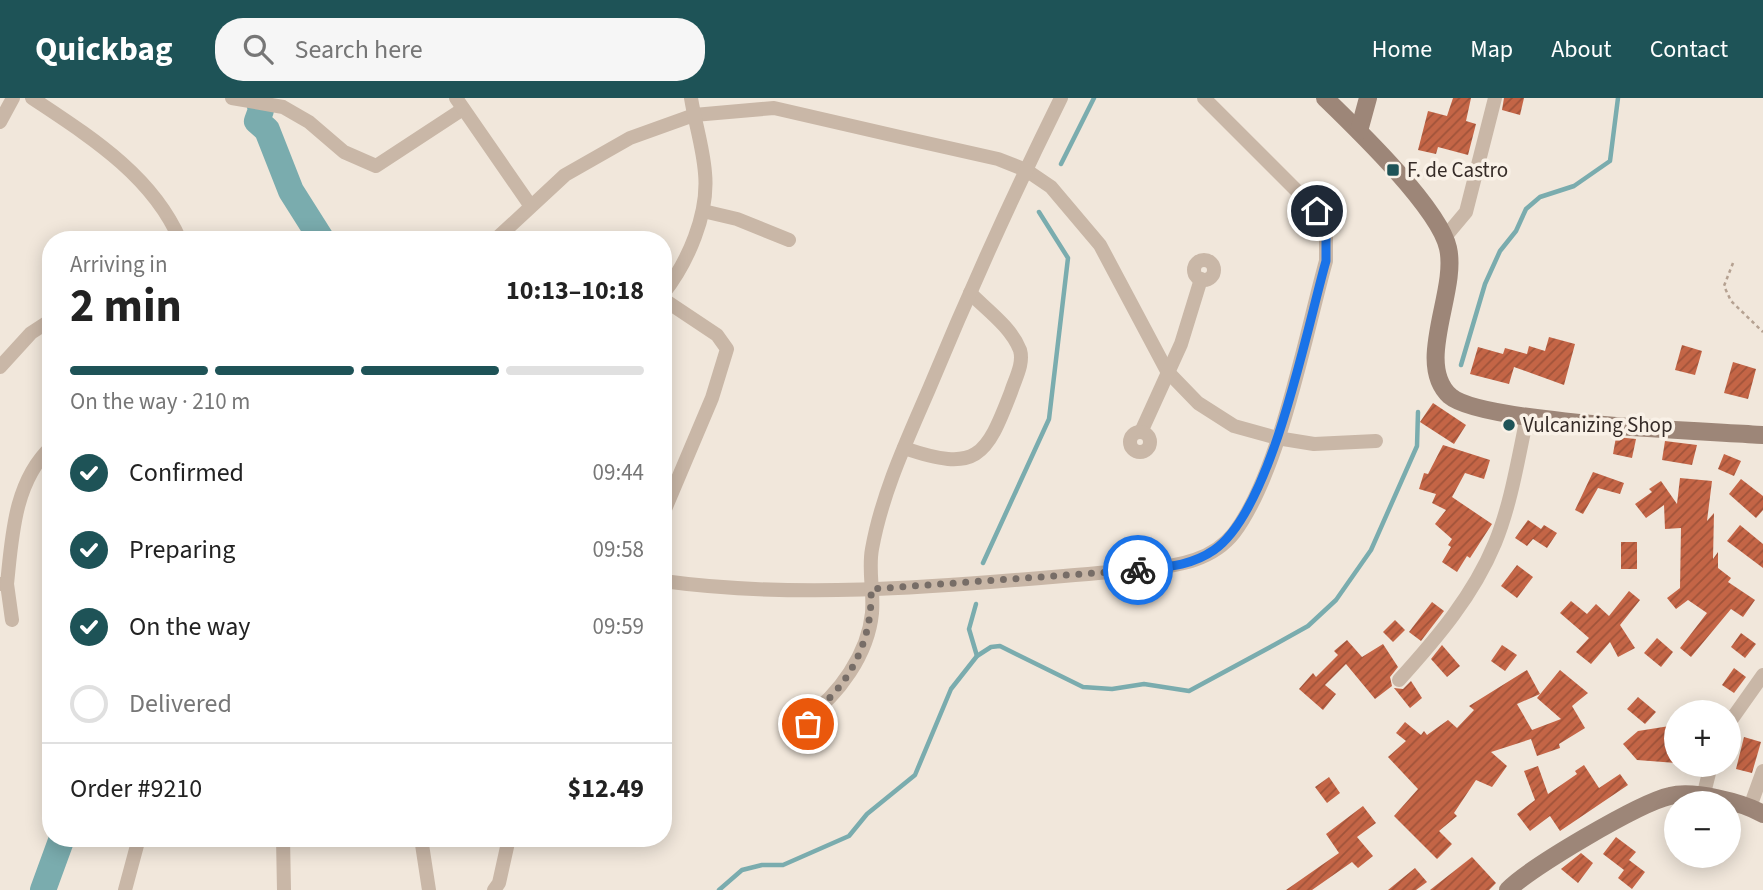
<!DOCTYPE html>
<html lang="en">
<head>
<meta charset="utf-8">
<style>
  body { margin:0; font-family:"Source Sans 3",sans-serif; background:#f6f6f6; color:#222; height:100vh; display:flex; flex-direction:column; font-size:26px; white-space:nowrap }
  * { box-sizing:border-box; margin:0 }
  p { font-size:23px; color:#767676 }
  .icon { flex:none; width:38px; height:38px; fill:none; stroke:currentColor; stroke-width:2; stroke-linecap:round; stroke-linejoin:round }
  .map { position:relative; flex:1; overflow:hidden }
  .sheet { position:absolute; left:42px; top:133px; width:630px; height:616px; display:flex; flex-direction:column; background:#fff; border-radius:28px; box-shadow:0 4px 18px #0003 }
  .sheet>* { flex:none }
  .buttons { position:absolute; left:1664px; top:602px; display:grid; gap:14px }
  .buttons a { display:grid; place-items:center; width:77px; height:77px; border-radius:50%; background:#fff; box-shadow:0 4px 18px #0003; font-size:35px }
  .pin { position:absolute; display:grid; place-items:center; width:60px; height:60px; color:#fff; margin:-30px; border:4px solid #fff; border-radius:50%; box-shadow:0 2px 7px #0007 }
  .courier { position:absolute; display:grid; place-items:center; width:70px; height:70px; margin:-35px; border:5px solid #1a73e8; border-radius:50%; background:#fff; color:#222; box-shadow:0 2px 9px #0007 }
  .head em { font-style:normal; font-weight:700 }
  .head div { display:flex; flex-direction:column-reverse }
  .head { display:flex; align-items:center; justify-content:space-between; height:119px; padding:0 28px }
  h1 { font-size:46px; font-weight:700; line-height:52px }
  .bar { display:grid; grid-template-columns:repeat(4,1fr); gap:10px 7px; align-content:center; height:84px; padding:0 28px }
  .bar i { height:9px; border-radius:5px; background:#e0e0e0 }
  .bar .selected { background:#1e5357 }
  .bar p { grid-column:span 4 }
  .line { display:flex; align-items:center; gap:18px; padding:0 28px; border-top:2px solid #e0e0e0 }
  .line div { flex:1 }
  ol { padding:0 28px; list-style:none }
  li { display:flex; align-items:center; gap:21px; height:77px }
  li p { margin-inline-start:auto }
  li .icon { padding:7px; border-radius:50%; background:#1e5357; color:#fff; stroke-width:4 }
  li:last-child { color:#767676 }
  li i { width:38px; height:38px; border:4px solid #e0e0e0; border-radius:50% }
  header { display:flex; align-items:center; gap:42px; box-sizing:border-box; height:98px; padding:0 35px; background:#1e5357; color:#fff }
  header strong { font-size:33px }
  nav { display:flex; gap:38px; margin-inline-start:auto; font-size:24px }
  .search { width:490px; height:63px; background:#f6f6f6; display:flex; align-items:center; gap:18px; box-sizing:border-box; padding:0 24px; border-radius:28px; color:#767676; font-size:26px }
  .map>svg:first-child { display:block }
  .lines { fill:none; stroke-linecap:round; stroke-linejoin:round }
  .stream { stroke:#7aacae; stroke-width:4.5 }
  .river { stroke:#7aacae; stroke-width:26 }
  .building { fill:url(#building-hatch) }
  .path { stroke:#b5a191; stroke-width:2.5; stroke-dasharray:3.5 3.5; stroke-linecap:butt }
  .street { stroke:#c9b7a7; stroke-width:14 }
  .secondary { stroke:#9d8678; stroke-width:18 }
  .done { stroke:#776d67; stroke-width:7; stroke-dasharray:0 12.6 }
  .route { stroke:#1a73e8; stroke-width:9 }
  .poi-dot { fill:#1e5357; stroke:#f9f1e7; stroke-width:2.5 }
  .labels { text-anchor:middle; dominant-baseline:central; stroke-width:7; stroke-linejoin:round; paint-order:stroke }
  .poi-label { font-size:21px; fill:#362c28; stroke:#f9f1e7; text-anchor:start }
</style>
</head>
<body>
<header>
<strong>Quickbag</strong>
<div class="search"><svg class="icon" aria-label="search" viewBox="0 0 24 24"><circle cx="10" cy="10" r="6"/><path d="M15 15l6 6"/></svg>Search here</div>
<nav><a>Home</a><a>Map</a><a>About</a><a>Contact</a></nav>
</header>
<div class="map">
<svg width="1763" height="792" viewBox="0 0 1763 792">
  <defs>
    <pattern id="building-hatch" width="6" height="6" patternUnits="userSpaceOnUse" patternTransform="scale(1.75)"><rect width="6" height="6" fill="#c46546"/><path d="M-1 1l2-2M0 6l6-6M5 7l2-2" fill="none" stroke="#a0533a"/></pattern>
  </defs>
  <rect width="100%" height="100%" fill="#f1e7db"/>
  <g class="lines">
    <g class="stream">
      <polyline points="1061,66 1094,0"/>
      <polyline points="1461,267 1485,186 1500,153 1516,133 1526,111 1540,99 1574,88 1610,63 1618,0"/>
      <polyline points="983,465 1049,321 1068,160 1039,114"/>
      <polyline points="976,506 969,531 977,558"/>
      <polyline points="719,792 742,772 762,767 783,767 849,738 867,716 915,677 951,591 977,558 991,549 1000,548 1083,589 1112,591 1144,586 1189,593 1274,547 1308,528 1336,502 1371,452 1417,348 1418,314"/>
    </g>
    <g class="river">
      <polyline points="258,0 261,12 257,23 267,32 291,93 322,142"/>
      <polyline points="43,792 62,740"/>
    </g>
  </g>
  <g class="building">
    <polygon points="1453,0 1471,0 1466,23 1476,26 1468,57 1438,49 1436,56 1418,52 1428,13 1447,18"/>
    <polygon points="1504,0 1524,0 1520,17 1502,12"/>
    <polygon points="1549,239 1575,246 1564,287 1514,269 1509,286 1470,276 1478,249 1503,256 1505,250 1527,256 1529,248 1545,253"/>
    <polygon points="1682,247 1702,253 1695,277 1675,272"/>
    <polygon points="1733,264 1756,271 1748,301 1724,295"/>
    <polygon points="1433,305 1466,327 1454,346 1420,324"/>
    <polygon points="1616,339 1636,341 1632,360 1613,356"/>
    <polygon points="1665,343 1697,347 1692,367 1662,362"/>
    <polygon points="1443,347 1490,362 1484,381 1465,375 1452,399 1492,426 1470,460 1467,458 1457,474 1442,464 1451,449 1448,447 1452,441 1435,426 1446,412 1432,405 1436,396 1419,391 1424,375 1428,376"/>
    <polygon points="1724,356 1741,363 1734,378 1718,371"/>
    <polygon points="1593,374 1624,385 1620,396 1598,390 1583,416 1575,412"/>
    <polygon points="1680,380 1712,383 1707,423 1714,415 1713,461 1718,454 1718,470 1731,480 1728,484 1755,502 1743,519 1731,511 1691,559 1680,550 1707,515 1688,502 1676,511 1667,500 1680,490 1681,430 1665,431 1664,407 1646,420 1635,406 1652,394 1649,391 1661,383 1677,406"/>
    <polygon points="1741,381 1763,398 1763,412 1756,420 1729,396"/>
    <polygon points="1528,422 1541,431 1544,427 1557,435 1547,450 1533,441 1527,448 1515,440"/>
    <polygon points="1740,427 1763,446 1763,470 1727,443"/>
    <rect x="1621" y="444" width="16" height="27"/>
    <polygon points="1517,467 1533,479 1517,500 1501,488"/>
    <polygon points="1629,493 1640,502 1620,527 1635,550 1618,559 1610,544 1591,566 1576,554 1589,540 1560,515 1571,503 1587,516 1596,506 1609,518"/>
    <polygon points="1432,504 1444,513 1421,543 1409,534"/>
    <polygon points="1395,522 1405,532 1393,544 1383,534"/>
    <polygon points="1741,535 1756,546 1745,560 1731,549"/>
    <polygon points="1657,540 1673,554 1661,569 1644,555"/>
    <polygon points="1347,542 1362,559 1383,546 1398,569 1390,579 1392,588 1375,601 1346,566 1325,587 1336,596 1323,612 1299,591 1313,575 1316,579 1338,557 1334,553"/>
    <polygon points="1442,547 1460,568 1447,579 1431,561"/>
    <polygon points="1502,547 1517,557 1505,573 1491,563"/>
    <polygon points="1734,570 1746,579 1734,595 1722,587"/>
    <polygon points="1527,572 1540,596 1517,606 1532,632 1561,621 1537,600 1560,572 1588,595 1572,608 1585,630 1559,646 1560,650 1537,658 1531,641 1491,654 1507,668 1492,689 1476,682 1454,715 1457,718 1439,733 1452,746 1437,761 1394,718 1418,691 1388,659 1406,643 1396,635 1405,624 1421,637 1424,633 1427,637 1448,622 1457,630 1474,612 1469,608"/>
    <polygon points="1411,583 1422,600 1410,610 1394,590 1403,591"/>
    <polygon points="1638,599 1656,614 1645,626 1627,611"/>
    <polygon points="1676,627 1676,665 1637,662 1623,646 1638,633"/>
    <polygon points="1744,639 1761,644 1752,675 1736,671"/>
    <polygon points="1584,667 1599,690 1620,676 1628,687 1560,733 1550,718 1530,733 1517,716 1535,702 1524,673 1538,668 1548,696 1577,676 1575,673"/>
    <polygon points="1329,679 1340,695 1327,705 1315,689"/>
    <polygon points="1363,708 1376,725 1357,739 1373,758 1358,770 1352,764 1312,792 1286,792 1339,755 1326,736"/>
    <polygon points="1616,739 1636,754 1629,762 1645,774 1632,791 1618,780 1624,772 1603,756"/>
    <polygon points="1581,755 1593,765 1578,785 1561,771"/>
    <polygon points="1472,759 1496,785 1489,792 1430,792"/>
    <polygon points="1415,770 1427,784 1416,792 1388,792"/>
  </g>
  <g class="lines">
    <polyline class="path" points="1733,165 1724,188 1731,203 1763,234"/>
    <g class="street">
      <path d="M 32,0 C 89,38 152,77 180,142"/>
      <polyline points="232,0 283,9 309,24 344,54 376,68 463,11"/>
      <polyline points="456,0 530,107"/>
      <polyline points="0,24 13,0"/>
      <polyline points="703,113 737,121 789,142"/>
      <polyline points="1445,139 1466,114 1495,0"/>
      <polyline points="495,142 565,77 630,40 694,17 774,10 900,39 998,61 1026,72 1051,89 1100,147 1167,273 1198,305 1234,328 1277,340 1314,346 1376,343"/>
      <circle cx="1204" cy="172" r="10"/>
      <path d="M 663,196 C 688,164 709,116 705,75 C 703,49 695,25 691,0"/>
      <polyline points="663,201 717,237 727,251 712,300 663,416"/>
      <polyline points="0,269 31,235 51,222"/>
      <polyline points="1141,334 1181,246 1201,181"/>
      <circle cx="1140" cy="344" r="10"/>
      <path d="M 904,350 C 977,375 986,359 1011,294 C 1015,281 1024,266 1020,252 C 1011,229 987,212 970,195"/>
      <path d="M 663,483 C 824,505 988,483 1149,471 C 1180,467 1213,462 1234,435 C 1280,374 1305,238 1326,163 L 1326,134 L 1317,113 L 1204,0"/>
      <path d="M 0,486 L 7,486 C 12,439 14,384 51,349"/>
      <polyline points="7,486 12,522"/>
      <path d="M 1399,582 C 1437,540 1473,498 1495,445 C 1511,406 1518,361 1527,319"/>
      <circle cx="798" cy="625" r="10"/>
      <path d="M 806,620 C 839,597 868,556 872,515 C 874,494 868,472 872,451 C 882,395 907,342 929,291 C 970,192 1014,95 1061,0"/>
      <polyline points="1729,625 1763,577"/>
      <polyline points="1703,699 1711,667"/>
      <polyline points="1750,709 1763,673"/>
      <polyline points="283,740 284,792"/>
      <polyline points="421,740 429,792"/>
      <polyline points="125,792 139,740"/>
      <polyline points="494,792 499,785 509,740"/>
    </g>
    <g class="secondary">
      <path d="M 1325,0 C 1357,31 1439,110 1448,150 C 1458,194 1414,265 1450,298 C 1482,326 1708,333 1763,337"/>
      <polyline points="1359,33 1368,0"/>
      <path d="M 1508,792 C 1529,770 1639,705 1670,698 C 1693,692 1742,704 1763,716"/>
    </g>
  </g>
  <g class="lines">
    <path class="done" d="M 808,626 L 806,620 C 849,590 873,543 871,491 L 1138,472"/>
    <path class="route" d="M 1138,472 C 1166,469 1191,468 1214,452 C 1272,412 1306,233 1326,163 L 1326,134 L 1317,113"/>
  </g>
  <g class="poi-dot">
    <rect x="1386" y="65" width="14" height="14" rx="3.5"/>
    <circle cx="1509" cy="327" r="7"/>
  </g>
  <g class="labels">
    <g class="poi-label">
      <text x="1407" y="72">F. de Castro</text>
      <text x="1523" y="327">Vulcanizing Shop</text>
    </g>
  </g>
</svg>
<div class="buttons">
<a>+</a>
<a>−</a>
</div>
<div class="pin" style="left:808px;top:626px;background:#ea580c"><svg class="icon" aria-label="bag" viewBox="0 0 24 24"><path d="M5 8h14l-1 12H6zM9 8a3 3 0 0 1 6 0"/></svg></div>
<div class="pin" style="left:1317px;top:113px;background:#1f2937"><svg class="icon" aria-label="home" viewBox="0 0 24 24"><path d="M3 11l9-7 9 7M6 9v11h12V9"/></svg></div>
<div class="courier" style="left:1138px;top:472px"><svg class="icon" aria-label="bike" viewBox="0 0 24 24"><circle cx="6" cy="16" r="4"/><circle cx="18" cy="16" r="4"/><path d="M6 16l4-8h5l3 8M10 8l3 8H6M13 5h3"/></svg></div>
<section class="sheet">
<div class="head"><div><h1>2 min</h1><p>Arriving in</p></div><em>10:13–10:18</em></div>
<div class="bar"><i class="selected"></i><i class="selected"></i><i class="selected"></i><i></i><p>On the way · 210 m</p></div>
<ol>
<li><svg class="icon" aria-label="check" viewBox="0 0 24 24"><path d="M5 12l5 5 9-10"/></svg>Confirmed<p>09:44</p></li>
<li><svg class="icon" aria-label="check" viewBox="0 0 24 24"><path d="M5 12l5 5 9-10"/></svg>Preparing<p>09:58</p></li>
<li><svg class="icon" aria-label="check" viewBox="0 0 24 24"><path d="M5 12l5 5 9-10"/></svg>On the way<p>09:59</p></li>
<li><i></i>Delivered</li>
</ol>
<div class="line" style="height:91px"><div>Order #9210</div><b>$12.49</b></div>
</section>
</div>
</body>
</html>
